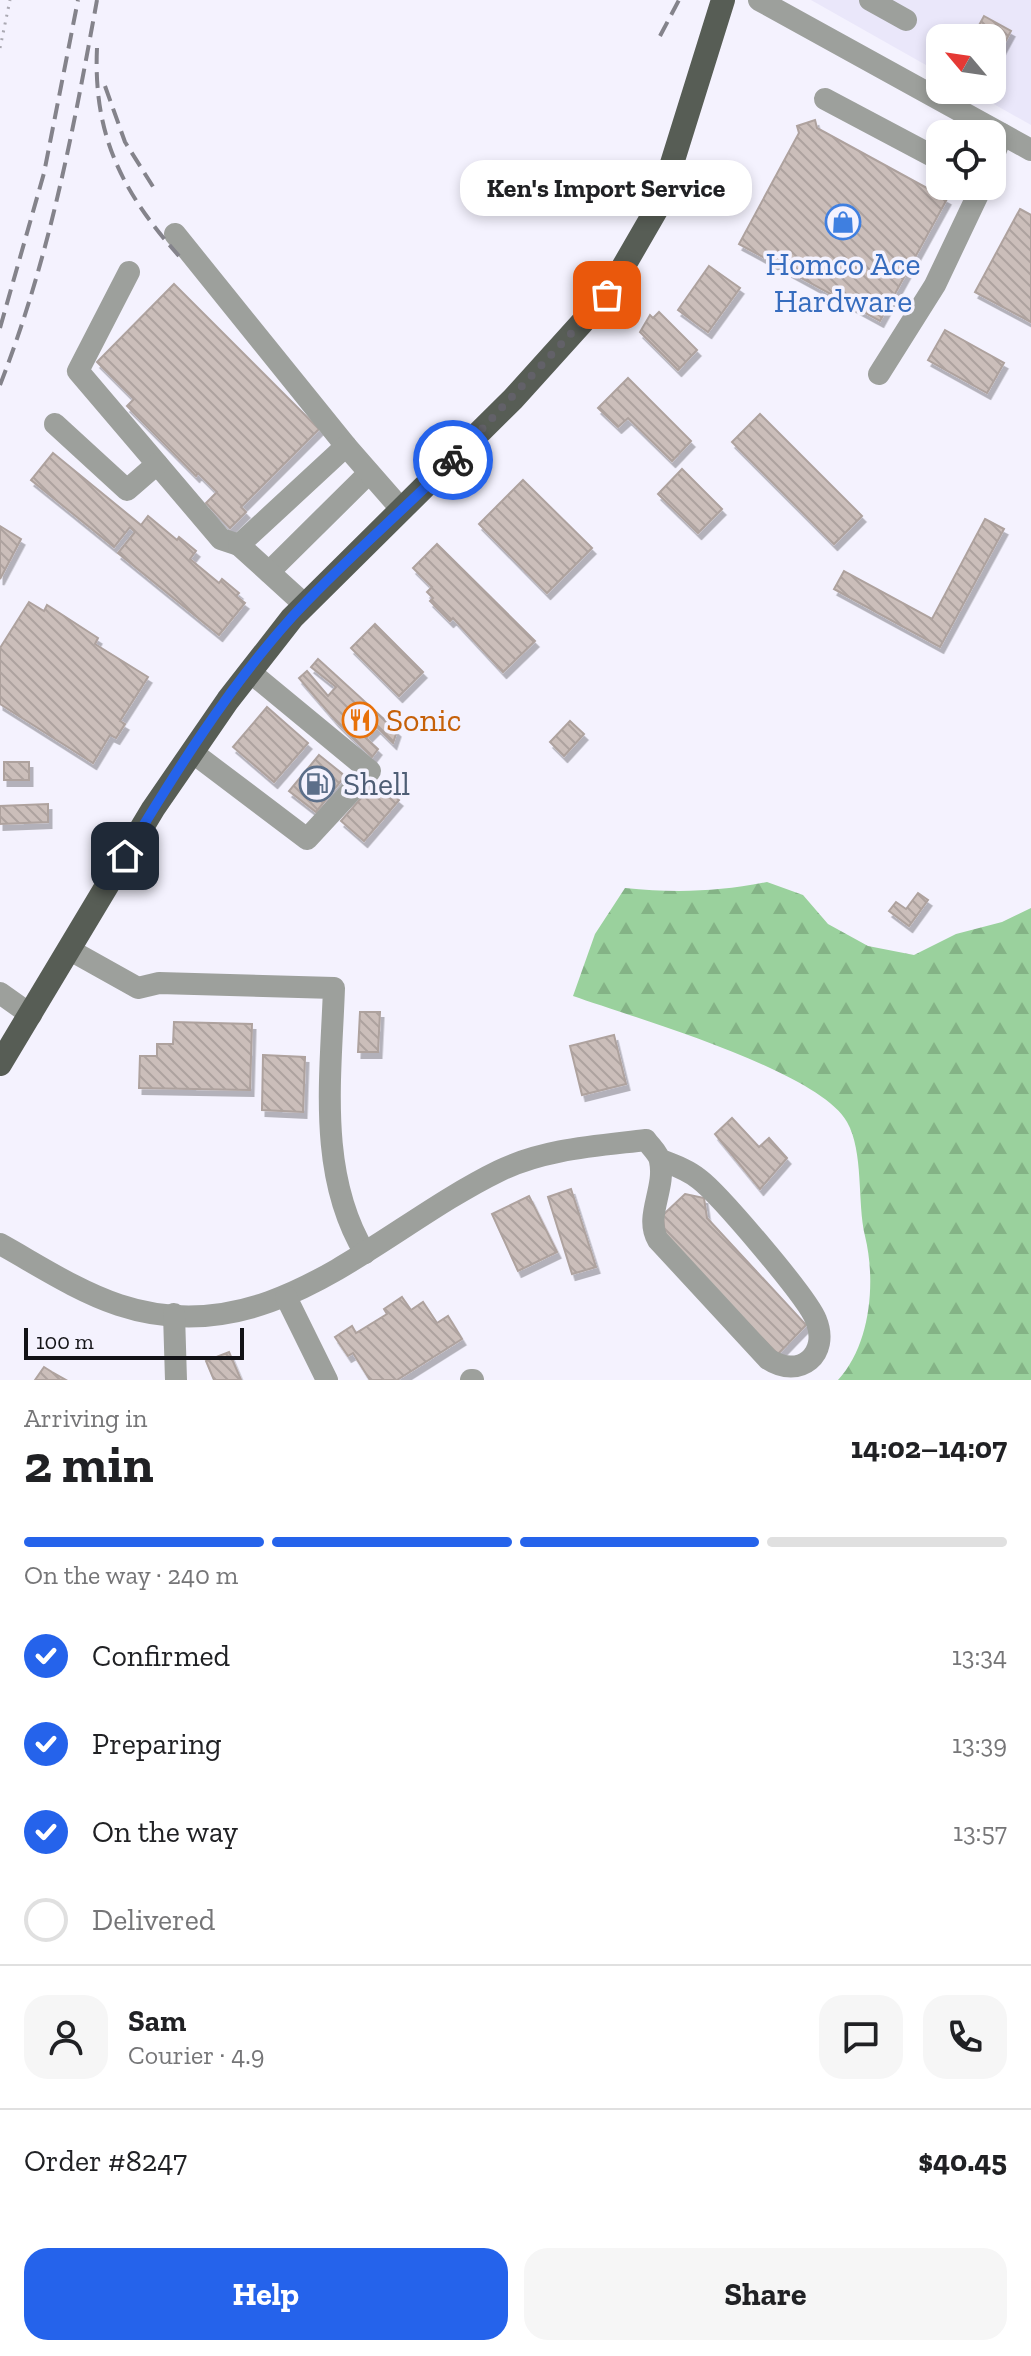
<!DOCTYPE html>
<html lang="en">
<head>
<meta charset="utf-8">
<style>
  body { margin:0; font-family:"Zilla Slab",serif; background:#f6f6f6; color:#202124; height:100vh; display:flex; flex-direction:column; font-size:30px; white-space:nowrap }
  * { box-sizing:border-box; margin:0 }
  p { font-size:26px; color:#757577 }
  .icon { flex:none; width:44px; height:44px; fill:none; stroke:currentColor; stroke-width:2; stroke-linecap:round; stroke-linejoin:round }
  .map { position:relative; height:1380px; overflow:hidden }
  .drawer { display:flex; flex-direction:column; background:#fff; flex:1 }
  .drawer>* { flex:none }
  .needle { width:52px; rotate:299deg }
  .tools { position:absolute; left:926px; top:24px; display:grid; gap:16px }
  .tools a { display:grid; place-items:center; width:80px; height:80px; border-radius:16px; background:#fff; box-shadow:0 4px 12px #0003; font-size:40px }
  .scale { position:absolute; left:24px; bottom:20px; width:220px; box-sizing:border-box; padding-left:8px; border:4px solid #131317; border-top:0; font-size:22px; line-height:28px; white-space:nowrap; color:#131317; -webkit-text-stroke:6px #f4f2fe; paint-order:stroke }
  .pin { position:absolute; display:grid; place-items:center; width:68px; height:68px; color:#fff; margin:-34px; border-radius:16px; box-shadow:0 4px 12px #0006 }
  .courier { position:absolute; display:grid; place-items:center; width:80px; height:80px; margin:-40px; border:6px solid #2563eb; border-radius:50%; background:#fff; color:#222; box-shadow:0 2px 10px #0007 }
  .bubble { position:absolute; height:56px; border-radius:24px; background:#fff; box-shadow:0 4px 12px #0003; font-size:26px; font-weight:800; line-height:56px; text-align:center }
  .summary em { font-style:normal; font-weight:800 }
  .summary div { display:flex; flex-direction:column-reverse }
  .summary { display:flex; align-items:center; justify-content:space-between; height:136px; padding:0 24px }
  h1 { font-size:52px; font-weight:800; line-height:60px }
  .bar { display:grid; grid-template-columns:repeat(4,1fr); gap:12px 8px; align-content:center; height:96px; padding:0 24px }
  .bar i { height:10px; border-radius:6px; background:#e0e0e0 }
  .bar .active { background:#2563eb }
  .bar p { grid-column:span 4 }
  .line { display:flex; align-items:center; gap:20px; padding:0 24px; border-top:2px solid #e0e0e0 }
  .line div { flex:1 }
  .round { display:grid; place-items:center; flex:none; width:84px; height:84px; border-radius:24px; background:#f6f6f6 }
  ol { padding:0 24px; list-style:none }
  li { display:flex; align-items:center; gap:24px; height:88px }
  li p { margin-inline-start:auto }
  li .icon { padding:8px; border-radius:50%; background:#2563eb; color:#fff; stroke-width:4 }
  li:last-child { color:#757577 }
  li i { width:44px; height:44px; border:4px solid #e0e0e0; border-radius:50% }
  .button { display:flex; gap:16px; margin-top:auto; padding:16px 24px }
  .button a { flex:1; height:92px; border-radius:24px; background:#2563eb; color:#fff; font-size:32px; font-weight:800; line-height:92px; text-align:center }
  .button a+a { background:#f6f6f6; color:#202124 }
  .map>svg:first-child { display:block }
  .built { fill:#eae7fa }
  .forest { fill:url(#forest-firs) }
  .building { fill:url(#building-back-hatch); stroke:#aea29e; stroke-width:2; filter:url(#shadow) }
  .lines { fill:none; stroke-linecap:round; stroke-linejoin:round }
  .path { stroke:#aaa9b2; stroke-width:3; stroke-dasharray:2 6; stroke-linecap:butt }
  .minor { stroke:#9da09c; stroke-width:22 }
  .major { stroke:#575d55; stroke-width:24 }
  .rail { stroke:#84838b; stroke-width:4; stroke-dasharray:16 8; stroke-linecap:butt }
  .done { stroke:#626168; stroke-width:8; stroke-dasharray:0 14.4 }
  .route { stroke:#2563eb; stroke-width:10 }
  .labels { text-anchor:middle; dominant-baseline:central; stroke-width:7; stroke-linejoin:round; paint-order:stroke }
  .shop-label { font-size:32px; fill:#366cbe; stroke:#f4f2fe }
  .food-label { font-size:32px; fill:#c56008; stroke:#f4f2fe; text-anchor:start }
  .service-label { font-size:32px; fill:#4e5e75; stroke:#f4f2fe; text-anchor:start }
</style>
</head>
<body>
<div class="map">
<svg width="1031" height="1380" viewBox="0 0 1031 1380">
  <defs>
    <pattern id="forest-firs" width="22" height="20" patternUnits="userSpaceOnUse" patternTransform="scale(2)"><rect width="22" height="20" fill="#9ad19d"/><path d="M5 1l3.5 6h-7zM16 11l3.5 6h-7z" fill="#84b386"/></pattern>
    <pattern id="building-back-hatch" width="6" height="6" patternUnits="userSpaceOnUse" patternTransform="scale(2)"><rect width="6" height="6" fill="#cbbeba"/><path d="M-1 5l2 2M0 0l6 6M5-1l2 2" fill="none" stroke="#ada29f"/></pattern>
    <filter id="shadow"><feDropShadow dx="3.5" dy="6" stdDeviation="0" flood-color="#0004"/></filter>
  </defs>
  <rect width="100%" height="100%" fill="#f4f2fe"/>
  <polygon class="built" points="811,0 1031,0 1031,125 969,90 992,90 992,38 940,38 940,73"/>
  <path class="forest" d="M 767,882 L 803,895 L 828,924 L 868,946 L 914,955 L 956,934 L 1002,922 L 1031,908 L 1031,1380 L 838,1380 C 871,1344 876,1281 865,1236 C 857,1202 864,1152 847,1122 C 818,1070 632,1017 573,996 L 595,934 L 625,888 C 674,893 718,892 767,882 Z"/>
  <g class="building">
    <polygon points="984,16 1011,31 998,55 992,52 992,38 972,38"/>
    <polygon points="815,120 817,128 947,199 880,321 739,244 799,133 797,126"/>
    <polygon points="1020,209 1031,215 1031,322 975,292"/>
    <polygon points="709,266 740,288 708,332 678,310"/>
    <polygon points="174,284 319,429 241,507 246,512 230,528 206,503 217,492 198,473 196,476 127,406 134,399 97,362"/>
    <polygon points="659,312 697,350 678,370 640,332 650,315 653,318"/>
    <polygon points="945,330 1004,363 987,393 928,360"/>
    <polygon points="628,378 691,441 672,461 628,418 618,427 598,408"/>
    <polygon points="760,414 862,516 834,544 732,442"/>
    <polygon points="53,453 141,525 148,516 177,540 179,537 196,551 190,559 219,583 222,579 239,593 236,596 245,603 219,635 118,553 135,532 130,527 114,547 31,480"/>
    <polygon points="682,469 722,509 698,533 658,494"/>
    <polygon points="523,480 592,548 547,593 479,524"/>
    <polygon points="985,519 1004,529 940,647 834,589 844,571 932,619"/>
    <polygon points="0,526 21,539 0,579"/>
    <polygon points="437,544 535,641 503,672 453,618 450,621 430,601 433,598 427,592 432,587 413,568"/>
    <polygon points="29,602 44,611 47,605 98,638 95,644 148,677 120,721 125,724 116,738 110,735 93,763 0,704 0,648"/>
    <polygon points="375,624 423,672 399,696 351,648"/>
    <polygon points="318,659 397,731 393,743 377,727 366,738 378,749 372,757 336,721 299,678 307,671 328,696 336,687 311,667"/>
    <polygon points="267,707 308,743 274,782 233,747"/>
    <polygon points="570,721 584,734 564,756 550,742"/>
    <polygon points="319,755 345,776 316,812 289,791"/>
    <rect x="4" y="762" width="25" height="18"/>
    <polygon points="376,781 399,800 364,841 341,821"/>
    <polygon points="48,804 48,822 0,824 0,806"/>
    <polygon points="918,893 928,900 909,926 889,911 896,902 906,909"/>
    <polygon points="360,1012 380,1012 378,1052 358,1052"/>
    <polygon points="174,1022 252,1024 250,1090 139,1088 140,1056 157,1056 157,1044 173,1044"/>
    <polygon points="614,1035 626,1084 582,1095 570,1046"/>
    <polygon points="263,1055 305,1057 303,1112 262,1110"/>
    <polygon points="732,1118 759,1147 769,1138 787,1158 760,1189 715,1134"/>
    <polygon points="571,1189 596,1267 572,1274 548,1197"/>
    <polygon points="685,1194 704,1198 707,1218 806,1325 777,1355 665,1236 663,1215"/>
    <polygon points="529,1196 557,1252 518,1271 492,1214"/>
    <polygon points="402,1297 411,1310 423,1302 437,1323 448,1316 462,1339 397,1380 370,1380 353,1353 348,1356 335,1337 352,1326 356,1333 387,1314 384,1309"/>
    <polygon points="229,1352 241,1380 214,1380 206,1361"/>
    <polygon points="44,1367 52,1372 66,1380 35,1380"/>
  </g>
  <g class="lines">
    <polyline class="path" points="0,48 10,0"/>
    <g class="minor">
      <polyline points="759,0 1031,150"/>
      <polyline points="870,0 906,20"/>
      <polyline points="825,99 940,160"/>
      <polyline points="992,160 1002,134"/>
      <polyline points="669,174 726,196"/>
      <polyline points="175,234 346,446"/>
      <polyline points="129,272 78,371 221,539 239,545"/>
      <polyline points="879,374 935,285 982,186"/>
      <polyline points="55,424 127,490 157,464"/>
      <polyline points="269,572 369,473"/>
      <polyline points="305,605 239,545 346,446 402,510"/>
      <polyline points="192,752 307,839 370,771 250,672"/>
      <path d="M 70,950 L 138,988 L 159,983 L 334,988 C 331,1076 317,1174 365,1253"/>
      <polyline points="0,993 31,1015"/>
      <path d="M 0,1244 C 38,1265 77,1291 119,1305 C 270,1355 376,1231 499,1171 C 544,1149 596,1146 646,1140 C 650,1146 659,1154 660,1161 C 666,1189 644,1217 658,1240 L 768,1359 C 800,1380 830,1354 816,1320 C 808,1298 719,1194 699,1179 C 688,1170 674,1165 661,1160"/>
      <polyline points="286,1297 327,1380"/>
      <polyline points="174,1314 176,1380"/>
      <polyline points="471,1380 473,1380"/>
    </g>
    <polyline class="major" points="0,1064 153,809 228,700 292,618 513,399 607,295 659,205 723,0"/>
    <g class="rail">
      <polyline points="660,36 679,0"/>
      <path d="M 97,48 C 93,135 122,192 179,256"/>
      <polyline points="105,86 125,142 157,193"/>
      <polyline points="0,328 44,173 78,0"/>
      <path d="M 0,385 C 49,260 73,132 97,0"/>
    </g>
  </g>
  <g class="lines">
    <polyline class="done" points="453,460 607,295"/>
    <path class="route" d="M 125,856 C 174,774 228,688 292,617 C 342,562 401,513 453,460"/>
  </g>
  <defs>
    <g id="shop-ring" transform="scale(1.8)"><circle r="9.5" fill="#f4f2fe" stroke="#3f7fe0" stroke-width="1.5"/><path d="M-5-2.5h2.3a2.7 3.5 0 0 1 5.4 0H5L5.5 6h-11ZM-1.5-2.5h3a1.5 2.3 0 0 0-3 0Z" fill="#3f7fe0"/></g>
    <g id="restaurant-ring" transform="scale(1.8)"><circle r="9.5" fill="#f4f2fe" stroke="#e8710a" stroke-width="1.5"/><path d="M-5-6h1v4h1v-4h1v4h1v-4h1v5L-1.5 .5V6h-2V.5L-5-1ZM5-6V6H3V1.5H1.5Q1.5-4 5-6Z" fill="#e8710a"/></g>
    <g id="fuel-ring" transform="scale(1.8)"><circle r="9.5" fill="#f4f2fe" stroke="#5c6f8a" stroke-width="1.5"/><path d="M-5.5-6h7V0h2V4h1.3V-2.5L3-4.5l.8-.8L6-3V5H2.5V1h-1V6h-7ZM-4.2-4.7v3.2H.2V-4.7Z" fill="#5c6f8a"/></g>
  </defs>
  <g fill-rule="evenodd">
    <use href="#shop-ring" x="843" y="222"/>
    <use href="#restaurant-ring" x="360" y="720"/>
    <use href="#fuel-ring" x="317" y="784"/>
  </g>
  <g class="labels">
    <g class="shop-label">
      <text x="843" y="264">Homco Ace<tspan x="843" dy="37">Hardware</tspan></text>
    </g>
    <g class="food-label">
      <text x="386" y="720">Sonic</text>
    </g>
    <g class="service-label">
      <text x="343" y="784">Shell</text>
    </g>
  </g>
</svg>
<div class="tools">
<a><svg class="needle" viewBox="-14 -14 28 28"><path d="M0-13l5 13h-10z" fill="#e53935"/><path d="M0 13l5-13h-10z" fill="#757577"/></svg></a>
<a><svg class="icon" aria-label="locate" viewBox="0 0 24 24"><circle cx="12" cy="12" r="6"/><path d="M12 2v4M12 18v4M2 12h4M18 12h4"/></svg></a>
</div>
<div class="scale">100 m</div>
<div class="pin" style="left:607px;top:295px;background:#ea580c"><svg class="icon" aria-label="bag" viewBox="0 0 24 24"><path d="M5 8h14l-1 12H6zM9 8a3 3 0 0 1 6 0"/></svg></div>
<div class="pin" style="left:125px;top:856px;background:#1f2937"><svg class="icon" aria-label="home" viewBox="0 0 24 24"><path d="M3 11l9-7 9 7M6 9v11h12V9"/></svg></div>
<div class="courier" style="left:453px;top:460px"><svg class="icon" aria-label="bike" viewBox="0 0 24 24"><circle cx="6" cy="16" r="4"/><circle cx="18" cy="16" r="4"/><path d="M6 16l4-8h5l3 8M10 8l3 8H6M13 5h3"/></svg></div>
<div class="bubble" style="left:460px;top:160px;width:292px">Ken's Import Service</div>
</div>
<section class="drawer">
<div class="summary"><div><h1>2 min</h1><p>Arriving in</p></div><em>14:02–14:07</em></div>
<div class="bar"><i class="active"></i><i class="active"></i><i class="active"></i><i></i><p>On the way · 240 m</p></div>
<ol>
<li><svg class="icon" aria-label="check" viewBox="0 0 24 24"><path d="M5 12l5 5 9-10"/></svg>Confirmed<p>13:34</p></li>
<li><svg class="icon" aria-label="check" viewBox="0 0 24 24"><path d="M5 12l5 5 9-10"/></svg>Preparing<p>13:39</p></li>
<li><svg class="icon" aria-label="check" viewBox="0 0 24 24"><path d="M5 12l5 5 9-10"/></svg>On the way<p>13:57</p></li>
<li><i></i>Delivered</li>
</ol>
<div class="line" style="height:144px"><a class="round"><svg class="icon" aria-label="person" viewBox="0 0 24 24"><circle cx="12" cy="8" r="4"/><path d="M4 21q1-7 8-7t8 7"/></svg></a><div><b>Sam</b><p>Courier · 4.9</p></div><a class="round"><svg class="icon" aria-label="chat" viewBox="0 0 24 24"><path d="M4 5h16v11H9l-5 4z"/></svg></a><a class="round"><svg class="icon" aria-label="phone" viewBox="0 0 24 24"><path d="M5 4h4l2 5-3 2q2 4 5 5l2-3 5 2v4C11 20 4 13 5 4z"/></svg></a></div>
<div class="line" style="height:104px"><div>Order #8247</div><b>$40.45</b></div>
<div class="button"><a>Help</a><a>Share</a></div>
</section>
</body>
</html>
